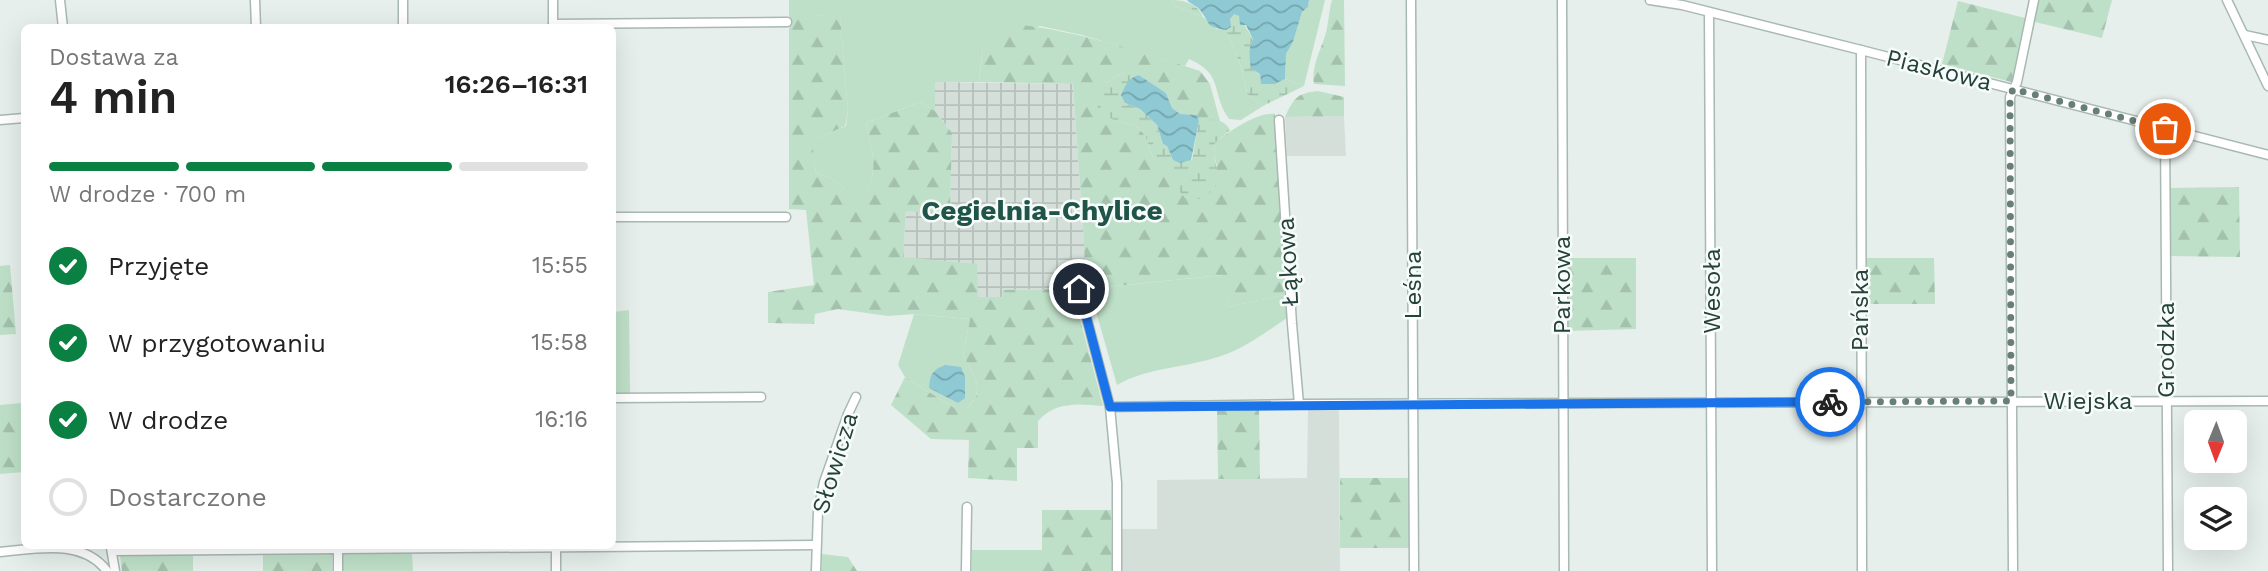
<!DOCTYPE html>
<html lang="pl">
<head>
<meta charset="utf-8">
<style>
  body { margin:0; font-family:"Work Sans",sans-serif; background:#f2f2f2; color:#222; height:100vh; display:flex; flex-direction:column; font-size:26px; white-space:nowrap }
  * { box-sizing:border-box; margin:0 }
  p { font-size:23px; color:#767676 }
  .icon { flex:none; width:38px; height:38px; fill:none; stroke:currentColor; stroke-width:2; stroke-linecap:round; stroke-linejoin:round }
  .map { position:relative; flex:1; overflow:hidden }
  .details { position:absolute; left:21px; top:24px; width:595px; height:525px; display:flex; flex-direction:column; background:#fff; border-radius:10px; box-shadow:0 7px 28px #0002 }
  .details>* { flex:none }
  .needle { width:46px; rotate:181deg }
  .tools { position:absolute; left:2184px; top:410px; display:grid; gap:14px }
  .tools a { display:grid; place-items:center; width:63px; height:63px; border-radius:10px; background:#fff; box-shadow:0 7px 28px #0002; font-size:35px }
  .pin { position:absolute; display:grid; place-items:center; width:60px; height:60px; color:#fff; margin:-30px; border:4px solid #fff; border-radius:50%; box-shadow:0 2px 7px #0007 }
  .courier { position:absolute; display:grid; place-items:center; width:70px; height:70px; margin:-35px; border:5px solid #1a73e8; border-radius:50%; background:#fff; color:#222; box-shadow:0 2px 9px #0007 }
  .summary em { font-style:normal; font-weight:600 }
  .summary div { display:flex; flex-direction:column-reverse }
  .summary { display:flex; align-items:center; justify-content:space-between; height:119px; padding:0 28px }
  h1 { font-size:46px; font-weight:600; line-height:52px }
  .bar { display:grid; grid-template-columns:repeat(4,1fr); gap:10px 7px; align-content:center; height:84px; padding:0 28px }
  .bar i { height:9px; border-radius:5px; background:#e0e0e0 }
  .bar .current { background:#0b8043 }
  .bar p { grid-column:span 4 }
  ol { padding:0 28px; list-style:none }
  li { display:flex; align-items:center; gap:21px; height:77px }
  li p { margin-inline-start:auto }
  li .icon { padding:7px; border-radius:50%; background:#0b8043; color:#fff; stroke-width:4 }
  li:last-child { color:#767676 }
  li i { width:38px; height:38px; border:4px solid #e0e0e0; border-radius:50% }
  .map>svg:first-child { display:block }
  .built { fill:#d4dfda }
  .industrial { fill:url(#industrial-grid) }
  .grass { fill:#bfe0c8 }
  .forest { fill:url(#forest-firs) }
  .wetland { fill:url(#wetland-marsh) }
  .water { fill:url(#water-waves) }
  .lines { fill:none; stroke-linecap:round; stroke-linejoin:round }
  .minor-casing { stroke:#a8b8b2; stroke-width:11 }
  .minor { stroke:#fff; stroke-width:8 }
  .done { stroke:#687f78; stroke-width:7; stroke-dasharray:0 12.6 }
  .route { stroke:#1a73e8; stroke-width:9 }
  .labels { text-anchor:middle; dominant-baseline:central; stroke-width:5; stroke-linejoin:round; paint-order:stroke }
  .street-label { font-size:24px; fill:#24423a; stroke:#f7fbf9 }
  .quarter-label { font-size:28px; font-weight:bold; fill:#1f5548; stroke:#f7fbf9 }
</style>
</head>
<body>
<div class="map">
<svg width="2268" height="571" viewBox="0 0 2268 571">
  <defs>
    <pattern id="industrial-grid" width="8" height="8" patternUnits="userSpaceOnUse" patternTransform="scale(1.75)"><rect width="8" height="8" fill="#d4dfda"/><path d="M0 4h8M4 0v8" fill="none" stroke="#b6c1bc"/></pattern>
    <pattern id="forest-firs" width="22" height="20" patternUnits="userSpaceOnUse" patternTransform="scale(1.75)"><rect width="22" height="20" fill="#bfe0c8"/><path d="M5 1l3.5 6h-7zM16 11l3.5 6h-7z" fill="#a4c1ad"/></pattern>
    <pattern id="wetland-marsh" width="20" height="14" patternUnits="userSpaceOnUse" patternTransform="scale(1.75)"><rect width="20" height="14" fill="#bfe0c8"/><path d="M1 5h8M5 5V1M11 12h8M15 12V8" fill="none" stroke="#a4c1ad"/></pattern>
    <pattern id="water-waves" width="16" height="10" patternUnits="userSpaceOnUse" patternTransform="scale(1.75)"><rect width="16" height="10" fill="#8ec9d4"/><path d="M0 5q4-4 8 0t8 0" fill="none" stroke="#74a5ad"/></pattern>
  </defs>
  <rect width="100%" height="100%" fill="#e6efeb"/>
  <g class="built">
    <polygon points="1344,116 1346,156 1287,156 1285,117"/>
    <polygon points="1308,410 1339,410 1340,571 1121,571 1121,529 1157,529 1157,480 1307,478"/>
  </g>
  <polygon class="industrial" points="935,82 1073,84 1087,289 1003,290 1003,297 978,297 903,257 906,210 950,214 952,133 935,111"/>
  <g class="grass">
    <path d="M 811,0 L 1172,0 L 1175,6 L 1203,17 L 1216,29 L 1226,30 L 1242,69 L 1247,94 L 1263,106 L 1241,120 L 1229,119 C 1210,92 1225,75 1189,59 L 1185,66 L 1082,35 L 1040,26 L 983,46 L 979,82 L 935,82 L 935,111 L 920,102 L 866,123 C 871,144 879,170 867,189 L 845,189 L 831,178 L 816,173 L 811,141 L 846,126 L 848,111 L 840,17 L 811,15 Z"/>
    <polygon points="1309,0 1325,0 1304,86 1285,79 1286,54 1293,42 1302,12 1308,7"/>
    <path d="M 1223,275 L 1228,307 L 1284,295 L 1287,318 C 1266,332 1245,348 1221,356 C 1187,368 1148,367 1117,385 L 1093,301 L 1087,289 Z"/>
    <polygon points="629,310 630,393 613,393 613,312"/>
    <path d="M 914,314 L 970,319 L 963,355 C 974,376 987,390 966,409 L 956,409 L 905,377 L 898,365 Z"/>
    <rect x="972" y="550" width="70" height="21"/>
    <polygon points="343,554 412,554 413,571 343,571"/>
  </g>
  <g class="forest">
    <path d="M 789,0 L 811,0 L 811,15 L 840,16 L 848,111 L 845,126 L 812,141 L 816,173 L 831,178 L 845,189 L 867,189 C 879,170 871,145 866,123 L 920,102 L 935,111 L 952,133 L 950,214 L 906,211 L 903,257 L 977,264 L 978,297 L 1003,297 L 1002,290 L 1072,289 L 1103,406 C 1078,404 1056,401 1038,421 L 1038,448 L 1017,448 L 1017,481 L 968,478 L 969,440 L 931,439 L 891,405 L 905,377 L 956,409 L 966,409 C 987,390 974,376 963,355 L 970,319 L 914,314 L 888,316 L 838,309 L 815,314 L 814,324 L 768,323 L 768,292 L 814,285 L 806,210 L 789,209 Z"/>
    <path d="M 1332,0 L 1344,0 L 1345,86 L 1314,84 C 1311,63 1323,48 1327,28 C 1329,19 1329,10 1332,0 Z"/>
    <polygon points="2030,0 2112,0 2102,38 2035,22 2019,84 1942,64 1958,1 2025,18"/>
    <path d="M 1003,23 C 1072,29 1135,50 1200,71 L 1210,84 L 1220,121 L 1199,121 L 1197,115 L 1180,114 L 1172,108 L 1166,93 L 1139,75 L 1136,71 L 1125,71 L 1106,83 L 1114,120 L 1136,126 L 1145,135 L 1153,158 L 1167,173 L 1217,166 L 1214,155 L 1215,143 C 1229,131 1258,112 1275,114 L 1284,295 L 1228,307 L 1222,275 L 1087,289 L 1073,84 L 979,82 L 983,46 Z"/>
    <path d="M 1318,91 L 1344,97 L 1344,116 L 1285,117 C 1293,99 1297,93 1318,91 Z"/>
    <polygon points="2239,187 2240,257 2170,256 2169,188"/>
    <polygon points="1567,258 1636,258 1636,329 1567,331"/>
    <polygon points="1865,258 1934,258 1935,304 1866,304"/>
    <polygon points="10,265 16,334 0,335 0,266"/>
    <polygon points="22,403 24,472 0,474 0,405"/>
    <polygon points="1259,409 1260,479 1218,479 1217,410"/>
    <rect x="1340" y="478" width="69" height="70"/>
    <polygon points="1042,510 1111,510 1112,571 1042,571"/>
    <polygon points="332,554 332,571 263,571 263,555"/>
    <polygon points="822,554 848,557 857,571 822,571"/>
    <polygon points="193,555 193,571 122,571 120,556"/>
  </g>
  <g class="wetland">
    <path d="M 1172,0 C 1184,0 1198,4 1203,17 L 1175,6 Z"/>
    <path d="M 1234,13 L 1239,16 L 1253,39 C 1248,49 1249,57 1252,68 L 1260,74 L 1260,79 L 1275,84 L 1285,79 L 1304,86 L 1263,106 L 1247,94 L 1242,69 L 1226,30 L 1230,27 L 1230,19 Z"/>
    <path d="M 1125,71 L 1137,71 L 1139,75 L 1133,77 L 1125,103 L 1140,109 L 1157,125 L 1163,144 L 1167,146 L 1173,160 L 1192,160 L 1199,121 C 1210,119 1224,118 1230,130 L 1215,143 L 1214,155 L 1219,181 L 1213,190 L 1201,199 L 1185,198 L 1153,158 L 1145,135 L 1136,126 L 1114,120 L 1098,111 L 1097,95 L 1106,83 Z"/>
  </g>
  <g class="water">
    <path d="M 1187,0 L 1309,0 L 1308,7 L 1302,12 L 1293,42 L 1286,54 L 1285,79 L 1275,84 L 1261,84 L 1260,74 L 1251,68 C 1249,56 1248,49 1253,39 L 1246,25 L 1240,25 L 1239,16 L 1234,14 L 1230,19 L 1231,27 L 1226,30 C 1205,27 1211,24 1200,10 C 1197,6 1190,4 1187,0 Z"/>
    <path d="M 1139,75 L 1166,93 L 1172,108 L 1180,114 L 1197,115 L 1199,121 L 1191,160 L 1180,163 L 1173,160 L 1167,146 L 1163,144 L 1157,125 L 1140,109 L 1125,103 L 1121,95 C 1125,86 1129,77 1139,75 Z"/>
    <path d="M 945,365 L 961,367 L 965,377 L 965,398 L 958,403 L 929,388 C 930,375 932,370 945,365 Z"/>
  </g>
  <g class="lines">
    <g class="minor-casing">
      <g id="minor">
        <polyline points="60,0 63,28"/>
        <polyline points="255,0 256,28"/>
        <polyline points="403,0 403,28"/>
        <polyline points="1411,0 1414,571"/>
        <polyline points="1562,0 1564,571"/>
        <polyline points="1650,0 1682,5 1861,50 2268,155"/>
        <polyline points="2227,0 2268,86"/>
        <polyline points="1709,12 1712,571"/>
        <polyline points="553,24 787,22"/>
        <polyline points="553,28 553,0"/>
        <polyline points="2245,35 2268,40"/>
        <polyline points="1861,50 1862,571"/>
        <polyline points="0,120 24,118"/>
        <polyline points="1279,120 1292,324 1299,404"/>
        <polyline points="2165,129 2168,571"/>
        <polyline points="612,217 786,217"/>
        <polyline points="1079,289 1110,407 1117,483 1117,571"/>
        <polyline points="612,398 761,397"/>
        <polyline points="1110,407 1299,404 2268,401"/>
        <polyline points="338,546 338,571"/>
        <polyline points="556,546 556,571"/>
        <polyline points="111,548 115,571"/>
        <polyline points="112,551 816,545"/>
        <path d="M 0,552 C 37,549 82,538 107,571"/>
        <polyline points="816,571 818,511 824,482 848,414 856,397"/>
        <polyline points="966,571 967,507"/>
        <polyline points="2013,571 2010,97 2017,82 2034,0"/>
      </g>
    </g>
    <use href="#minor" class="minor"/>
  </g>
  <g class="lines">
    <polyline class="done" points="1830,402 2011,401 2010,97 2013,89 2165,129"/>
    <polyline class="route" points="1079,289 1110,407 1830,402"/>
  </g>
  <g class="labels">
    <g class="street-label">
      <text transform="translate(1939 70) rotate(14)">Piaskowa</text>
      <text transform="translate(1288 262) rotate(-93)">Łąkowa</text>
      <text transform="translate(1413 285) rotate(-90)">Leśna</text>
      <text transform="translate(1562 285) rotate(-90)">Parkowa</text>
      <text transform="translate(1712 291) rotate(-90)">Wesoła</text>
      <text transform="translate(1860 310) rotate(-90)">Pańska</text>
      <text transform="translate(2166 350) rotate(-90)">Grodzka</text>
      <text x="2088" y="401">Wiejska</text>
      <text transform="translate(835 463) rotate(-73)">Słowicza</text>
    </g>
    <g class="quarter-label">
      <text x="1042" y="210">Cegielnia-Chylice</text>
    </g>
  </g>
</svg>
<div class="tools">
<a><svg class="needle" viewBox="-14 -14 28 28"><path d="M0-13l5 13h-10z" fill="#e53935"/><path d="M0 13l5-13h-10z" fill="#767676"/></svg></a>
<a><svg class="icon" aria-label="layers" viewBox="0 0 24 24"><path d="M12 4l9 5-9 5-9-5zM3 14l9 5 9-5"/></svg></a>
</div>
<div class="pin" style="left:2165px;top:129px;background:#ea580c"><svg class="icon" aria-label="bag" viewBox="0 0 24 24"><path d="M5 8h14l-1 12H6zM9 8a3 3 0 0 1 6 0"/></svg></div>
<div class="pin" style="left:1079px;top:289px;background:#1f2937"><svg class="icon" aria-label="home" viewBox="0 0 24 24"><path d="M3 11l9-7 9 7M6 9v11h12V9"/></svg></div>
<div class="courier" style="left:1830px;top:402px"><svg class="icon" aria-label="bike" viewBox="0 0 24 24"><circle cx="6" cy="16" r="4"/><circle cx="18" cy="16" r="4"/><path d="M6 16l4-8h5l3 8M10 8l3 8H6M13 5h3"/></svg></div>
<section class="details">
<div class="summary"><div><h1>4 min</h1><p>Dostawa za</p></div><em>16:26–16:31</em></div>
<div class="bar"><i class="current"></i><i class="current"></i><i class="current"></i><i></i><p>W drodze · 700 m</p></div>
<ol>
<li><svg class="icon" aria-label="check" viewBox="0 0 24 24"><path d="M5 12l5 5 9-10"/></svg>Przyjęte<p>15:55</p></li>
<li><svg class="icon" aria-label="check" viewBox="0 0 24 24"><path d="M5 12l5 5 9-10"/></svg>W przygotowaniu<p>15:58</p></li>
<li><svg class="icon" aria-label="check" viewBox="0 0 24 24"><path d="M5 12l5 5 9-10"/></svg>W drodze<p>16:16</p></li>
<li><i></i>Dostarczone</li>
</ol>
</section>
</div>
</body>
</html>
